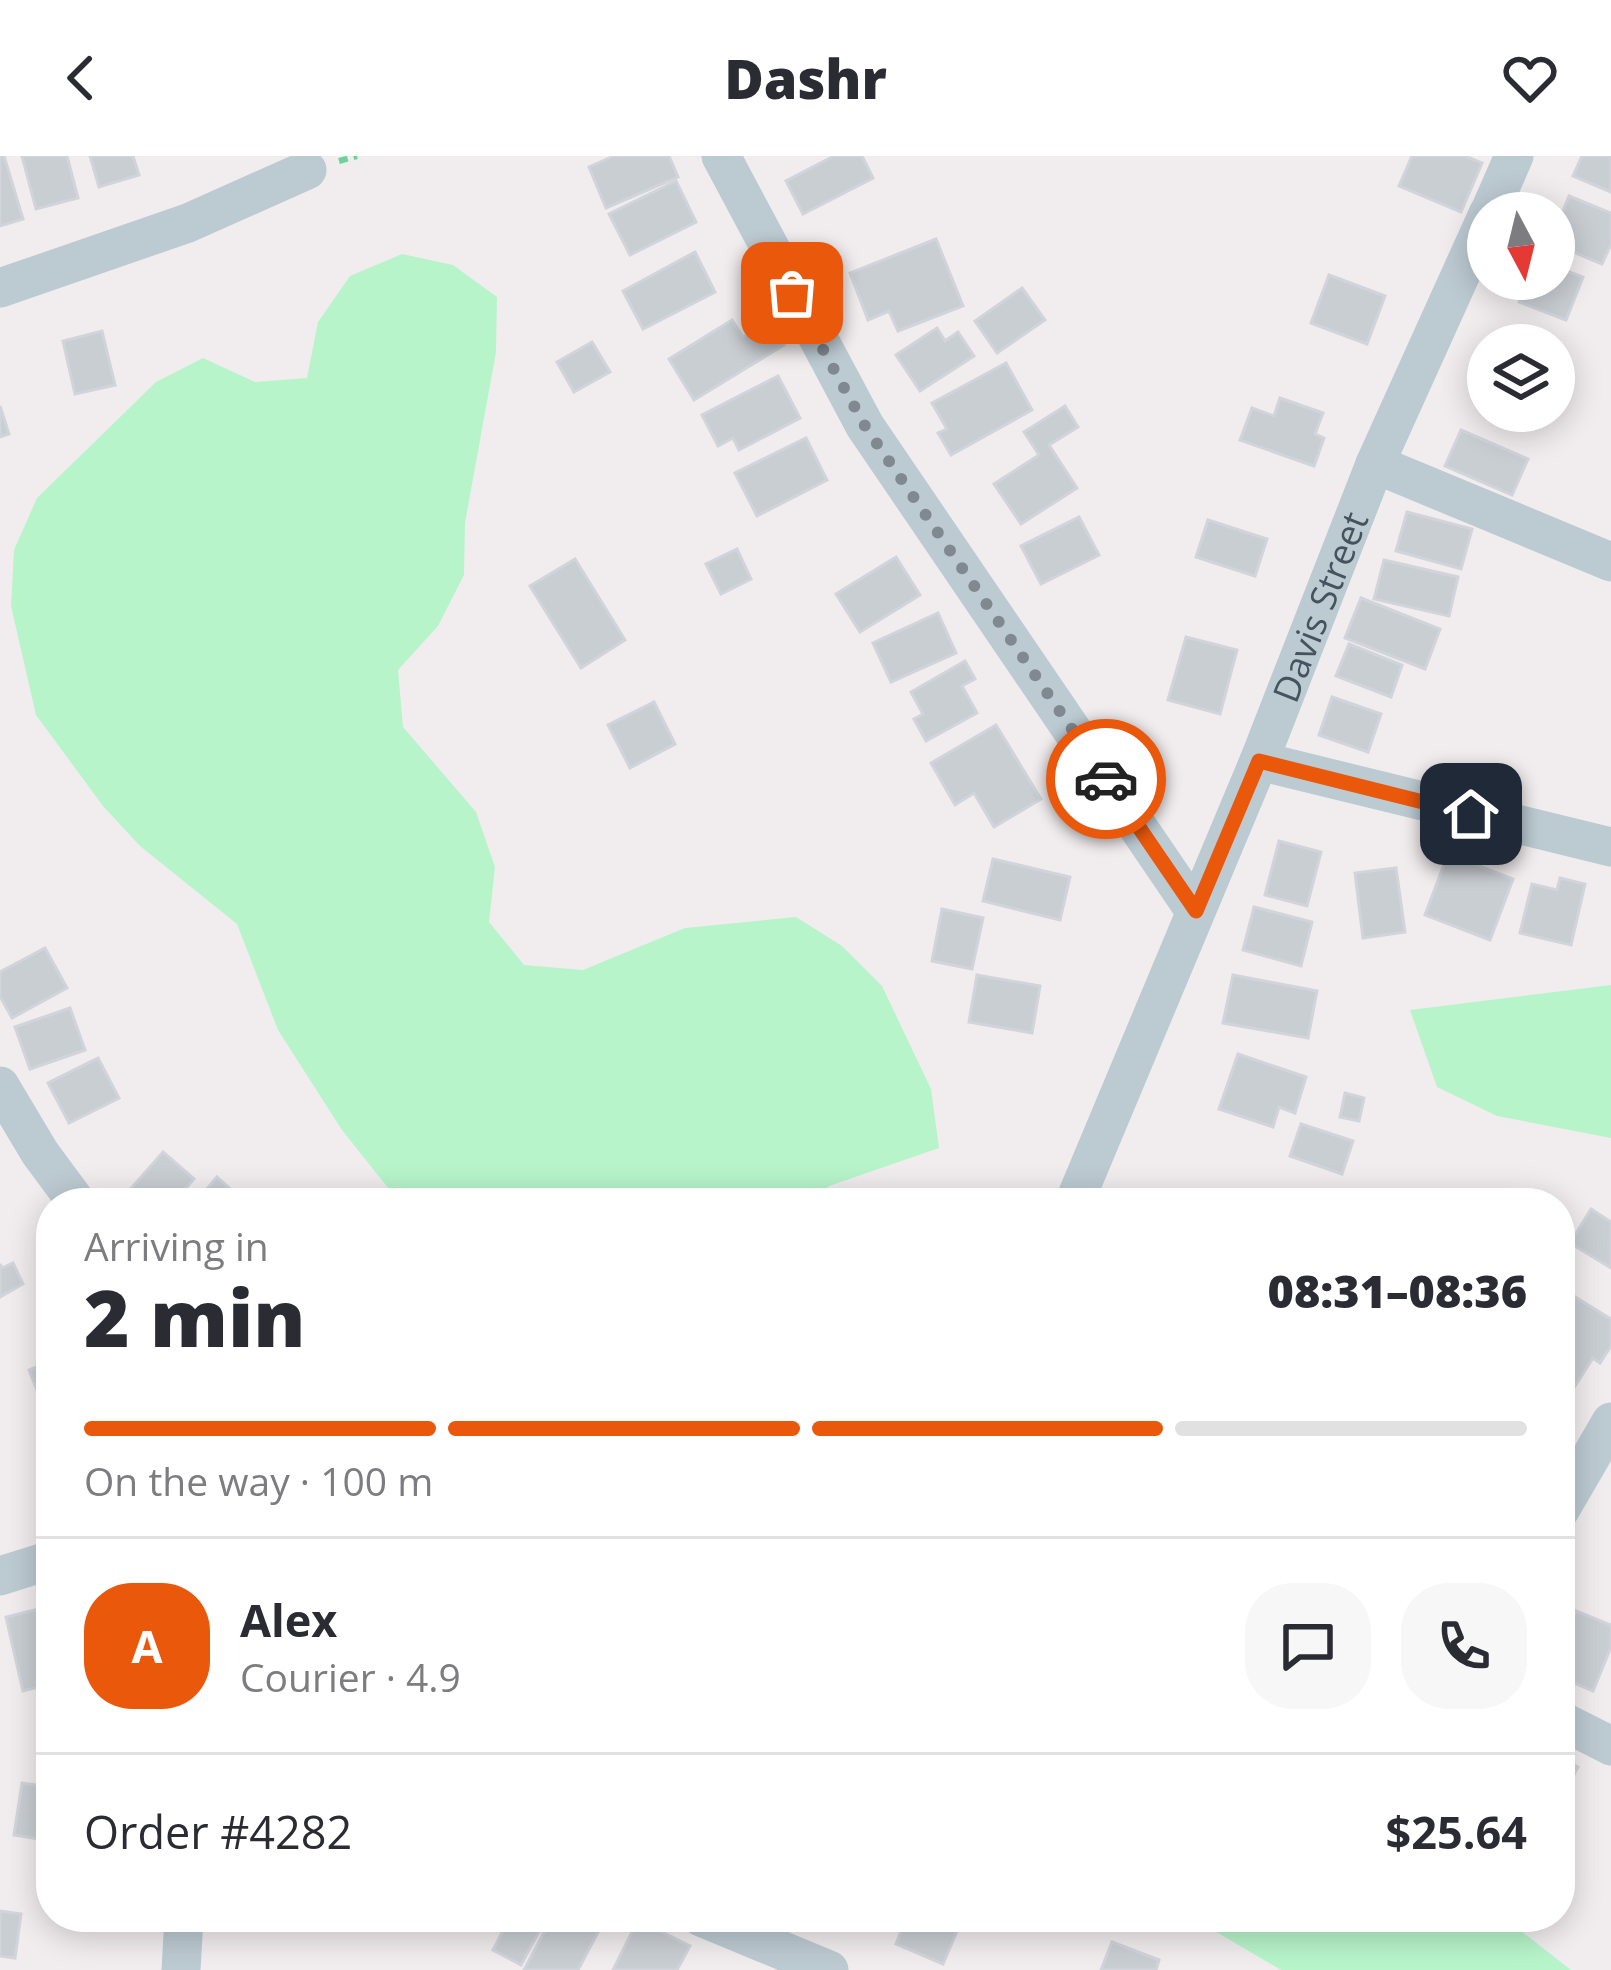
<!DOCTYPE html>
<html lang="en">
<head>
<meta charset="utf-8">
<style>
  body { margin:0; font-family:"Open Sans",sans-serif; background:#f7f7f7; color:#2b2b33; height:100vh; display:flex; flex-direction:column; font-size:45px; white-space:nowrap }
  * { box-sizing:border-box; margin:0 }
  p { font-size:39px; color:#7c7c81 }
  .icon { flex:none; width:66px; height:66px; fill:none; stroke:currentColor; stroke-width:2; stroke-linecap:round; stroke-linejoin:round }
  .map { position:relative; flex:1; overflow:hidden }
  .details { position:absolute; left:36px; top:1032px; width:1539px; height:744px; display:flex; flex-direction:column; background:#fff; border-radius:48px; box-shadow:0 6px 30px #0003 }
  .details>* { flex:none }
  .needle { width:78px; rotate:173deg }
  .buttons { position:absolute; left:1467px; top:36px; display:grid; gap:24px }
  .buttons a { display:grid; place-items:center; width:108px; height:108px; border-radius:50%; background:#fff; box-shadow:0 6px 30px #0003; font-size:60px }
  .pin { position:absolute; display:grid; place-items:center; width:102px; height:102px; color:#fff; margin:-51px; border-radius:24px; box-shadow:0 6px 18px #0006 }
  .courier { position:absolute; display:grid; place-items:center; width:120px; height:120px; margin:-60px; border:9px solid #ea580c; border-radius:50%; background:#fff; color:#222; box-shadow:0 3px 15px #0007 }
  .head em { font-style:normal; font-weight:800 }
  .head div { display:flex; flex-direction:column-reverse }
  .head { display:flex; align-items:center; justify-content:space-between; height:204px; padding:0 48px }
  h1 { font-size:78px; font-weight:800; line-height:90px }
  .bar { display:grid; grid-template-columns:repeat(4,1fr); gap:18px 12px; align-content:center; height:144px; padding:0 48px }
  .bar i { height:15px; border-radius:9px; background:#e1e1e2 }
  .bar .selected { background:#ea580c }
  .bar p { grid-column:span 4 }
  .line { display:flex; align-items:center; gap:30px; padding:0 48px; border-top:3px solid #e1e1e2 }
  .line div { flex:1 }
  .round { display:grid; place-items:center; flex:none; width:126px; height:126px; border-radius:48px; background:#f7f7f7 }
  header { display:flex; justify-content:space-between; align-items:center; height:156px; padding:0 48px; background:#fff; font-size:54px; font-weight:800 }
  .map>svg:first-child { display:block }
  .green { fill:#b7f4ca }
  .building { fill:#c9ced3; stroke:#d1d4da; stroke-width:3 }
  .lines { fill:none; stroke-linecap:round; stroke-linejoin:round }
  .path { stroke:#6bd599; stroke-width:6; stroke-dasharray:9 6; stroke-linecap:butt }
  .minor { stroke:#bccad2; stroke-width:39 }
  .done { stroke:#818990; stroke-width:12; stroke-dasharray:0 21.6 }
  .route { stroke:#ea580c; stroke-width:15 }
  .labels { text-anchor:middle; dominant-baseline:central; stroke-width:9; stroke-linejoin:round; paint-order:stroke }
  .street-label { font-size:36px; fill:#44535d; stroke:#fff }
</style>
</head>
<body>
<header><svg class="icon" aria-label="back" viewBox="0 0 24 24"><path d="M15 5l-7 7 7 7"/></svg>Dashr<svg class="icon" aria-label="heart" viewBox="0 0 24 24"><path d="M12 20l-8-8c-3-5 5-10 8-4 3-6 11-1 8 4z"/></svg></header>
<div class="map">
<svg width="1611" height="1814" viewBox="0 0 1611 1814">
  <rect width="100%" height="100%" fill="#f1edee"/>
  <g class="green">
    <polygon points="402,98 453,109 497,141 496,196 465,367 464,419 438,470 398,514 403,571 476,656 495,711 489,766 524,809 583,814 685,772 796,761 842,790 882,830 931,933 939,992 829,1030 810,1047 400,1047 342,974 278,874 237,768 140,690 103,650 36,559 11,450 14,394 37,342 156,226 203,202 255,226 307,222 318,166 350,120"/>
    <polygon points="1611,829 1611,982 1497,960 1437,931 1410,854"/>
    <polygon points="1191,1761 1503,1761 1571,1814 1281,1814"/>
  </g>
  <g class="building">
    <polygon points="0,0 4,0 23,63 0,70"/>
    <polygon points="22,0 67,0 78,42 36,53"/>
    <polygon points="90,0 133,0 139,19 99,31"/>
    <polygon points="614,0 669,0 678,21 606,52 589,11"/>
    <polygon points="834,0 862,0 873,22 803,58 786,25"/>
    <polygon points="1412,0 1465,0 1482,7 1461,56 1399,30"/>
    <polygon points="1582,0 1611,0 1611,36 1573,20"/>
    <polygon points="676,25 696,66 630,99 609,58"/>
    <polygon points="1569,40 1611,57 1611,88 1602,108 1554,88 1554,78"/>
    <polygon points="936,83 963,150 898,175 889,155 868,164 850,117"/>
    <polygon points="695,96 715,136 643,173 623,135"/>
    <polygon points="1554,110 1583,121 1566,164 1519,146 1528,123 1554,123"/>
    <polygon points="1329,119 1385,140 1367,188 1311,167"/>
    <polygon points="1022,132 1045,164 997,197 975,165"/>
    <polygon points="732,164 743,181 770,165 784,189 694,244 669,203"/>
    <polygon points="937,172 945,185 958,176 974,200 920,235 896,199"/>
    <polygon points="102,175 115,229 75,238 63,185"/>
    <polygon points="592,186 610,216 574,236 557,206"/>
    <polygon points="1006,207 1032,254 951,299 938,277 947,273 932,247"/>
    <polygon points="778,220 800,262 739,294 733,282 718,290 702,259"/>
    <polygon points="1280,242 1323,257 1315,278 1324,282 1314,310 1240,284 1252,252 1274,260"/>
    <polygon points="0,250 9,278 0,281"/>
    <polygon points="1065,250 1078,271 1049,289 1077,332 1021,368 994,328 1039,299 1024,276"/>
    <polygon points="1461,274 1528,303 1512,339 1445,310"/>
    <polygon points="806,282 827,324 757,360 735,317"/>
    <polygon points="1407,356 1472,373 1461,413 1396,395"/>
    <polygon points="1079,361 1099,399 1041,428 1021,390"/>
    <polygon points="1208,364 1267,383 1255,420 1196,401"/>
    <polygon points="737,393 751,423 721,438 706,408"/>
    <polygon points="896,401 920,439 860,476 836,438"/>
    <polygon points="575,403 625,484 581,512 530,430"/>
    <polygon points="1384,404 1458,421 1449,460 1374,443"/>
    <polygon points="1361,442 1440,473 1425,513 1345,482"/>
    <polygon points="938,457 956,497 891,526 873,487"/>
    <polygon points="1186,481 1237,494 1220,558 1168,544"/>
    <polygon points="1349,488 1402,509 1391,541 1336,520"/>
    <polygon points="965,505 975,523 962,530 977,557 926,585 914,563 923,558 911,536"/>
    <polygon points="1332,541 1381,558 1368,596 1319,579"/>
    <polygon points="654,546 675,588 630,612 608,569"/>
    <polygon points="996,569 1041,643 994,671 974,637 955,649 931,607"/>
    <polygon points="1279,685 1321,696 1307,750 1265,739"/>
    <polygon points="1448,698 1513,723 1490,784 1425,759"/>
    <polygon points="993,703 1070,721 1060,764 983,745"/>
    <polygon points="1396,712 1405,776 1363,782 1355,717"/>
    <polygon points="1560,722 1585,728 1571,789 1520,777 1532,728 1557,734"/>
    <polygon points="1254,751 1312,766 1301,810 1243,794"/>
    <polygon points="942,753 983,762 972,813 932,805"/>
    <polygon points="45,792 67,832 12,862 0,840 0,816"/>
    <polygon points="977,819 1040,830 1032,877 969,866"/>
    <polygon points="1233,819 1317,835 1308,882 1223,867"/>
    <polygon points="70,852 85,894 30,913 15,871"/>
    <polygon points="1238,898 1306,921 1295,957 1279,951 1273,971 1219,953"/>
    <polygon points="98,902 119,942 69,967 48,927"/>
    <polygon points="1345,937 1364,942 1359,965 1340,961"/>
    <polygon points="1301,968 1353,985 1342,1018 1290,1000"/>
    <polygon points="163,996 194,1023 173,1047 139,1047 127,1037"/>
    <polygon points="217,1021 246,1047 195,1047"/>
    <polygon points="1591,1053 1611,1066 1611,1112 1570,1087"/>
    <polygon points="13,1107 23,1128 0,1141 0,1108 2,1112"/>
    <polygon points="1572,1139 1611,1163 1611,1190 1600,1207 1593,1202 1566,1244 1560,1241 1560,1158"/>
    <polygon points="50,1205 51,1240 41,1244 29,1214"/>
    <polygon points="47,1451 51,1518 41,1521 43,1530 23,1535 6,1461"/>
    <polygon points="1576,1455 1611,1469 1611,1491 1593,1535 1560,1521 1560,1493"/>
    <polygon points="1560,1601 1578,1611 1560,1644"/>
    <polygon points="22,1627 51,1631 51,1685 14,1679"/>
    <polygon points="0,1755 21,1758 15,1802 0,1800"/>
    <polygon points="510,1761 547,1761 521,1809 493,1794"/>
    <polygon points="552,1761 606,1761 578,1814 524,1814"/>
    <polygon points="907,1761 963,1761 943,1808 896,1788"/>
    <polygon points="638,1764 690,1790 677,1814 613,1814"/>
    <polygon points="1112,1786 1159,1804 1156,1814 1101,1814"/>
  </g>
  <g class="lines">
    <polyline class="path" points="339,5 357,0"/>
    <g class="minor">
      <polyline points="721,0 865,270 1195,755"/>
      <polyline points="1489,57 1514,0"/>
      <polyline points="0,132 188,67 307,14"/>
      <polyline points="1375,308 1611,406"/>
      <polyline points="1259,605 1611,691"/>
      <polyline points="0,930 40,997 77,1047"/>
      <path id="s1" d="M 1074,1047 L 1259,605 L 1375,308 L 1488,58"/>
      <polyline points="1560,1354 1611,1266"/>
      <polyline points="0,1420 51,1404"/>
      <polyline points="1560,1564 1611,1590"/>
      <polyline points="701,1761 829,1814"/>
      <polyline points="181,1814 184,1761"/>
    </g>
  </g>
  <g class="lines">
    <polyline class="done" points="792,137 865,270 1106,623"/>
    <polyline class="route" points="1106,623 1196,755 1259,605 1471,658"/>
  </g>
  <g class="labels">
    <g class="street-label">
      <text stroke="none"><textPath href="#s1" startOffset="645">Davis Street</textPath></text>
    </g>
  </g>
</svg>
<div class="buttons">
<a><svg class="needle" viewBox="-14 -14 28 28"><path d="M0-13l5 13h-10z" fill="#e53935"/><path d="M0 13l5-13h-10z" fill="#7c7c81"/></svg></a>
<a><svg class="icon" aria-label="layers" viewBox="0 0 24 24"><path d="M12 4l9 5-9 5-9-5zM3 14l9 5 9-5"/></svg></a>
</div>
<div class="pin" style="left:792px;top:137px;background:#ea580c"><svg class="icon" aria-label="bag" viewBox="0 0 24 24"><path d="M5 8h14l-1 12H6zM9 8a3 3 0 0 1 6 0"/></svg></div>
<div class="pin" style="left:1471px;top:658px;background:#1f2937"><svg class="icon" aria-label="home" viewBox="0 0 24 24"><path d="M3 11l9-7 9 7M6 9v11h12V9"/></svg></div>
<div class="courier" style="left:1106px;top:623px"><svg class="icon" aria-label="car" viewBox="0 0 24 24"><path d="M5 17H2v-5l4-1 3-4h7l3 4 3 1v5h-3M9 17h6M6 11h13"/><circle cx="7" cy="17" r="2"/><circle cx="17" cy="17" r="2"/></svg></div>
<section class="details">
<div class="head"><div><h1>2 min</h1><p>Arriving in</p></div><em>08:31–08:36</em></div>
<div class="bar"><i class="selected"></i><i class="selected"></i><i class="selected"></i><i></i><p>On the way · 100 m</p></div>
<div class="line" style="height:216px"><b class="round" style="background:#ea580c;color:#fff">A</b><div><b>Alex</b><p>Courier · 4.9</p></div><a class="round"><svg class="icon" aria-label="chat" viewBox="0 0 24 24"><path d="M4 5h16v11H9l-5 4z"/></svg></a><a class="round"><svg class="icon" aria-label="phone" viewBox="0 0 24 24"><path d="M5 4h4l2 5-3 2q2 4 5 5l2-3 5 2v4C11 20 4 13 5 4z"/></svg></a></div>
<div class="line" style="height:156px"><div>Order #4282</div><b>$25.64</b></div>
</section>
</div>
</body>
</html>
